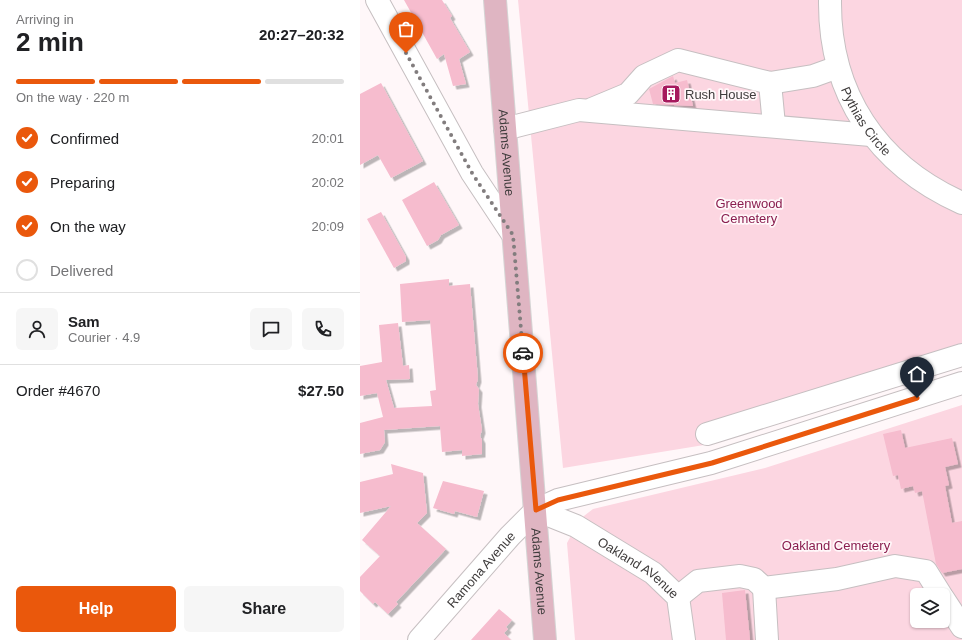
<!DOCTYPE html>
<html lang="en">
<head>
<meta charset="utf-8">
<style>
  body { margin:0; font-family:Helvetica,sans-serif; background:#f6f6f6; color:#202124; height:100vh; display:flex; flex-direction:column; font-size:15px; white-space:nowrap }
  * { box-sizing:border-box; margin:0 }
  p { font-size:13px; color:#757577 }
  .icon { flex:none; width:22px; height:22px; fill:none; stroke:currentColor; stroke-width:2; stroke-linecap:round; stroke-linejoin:round }
  .map { position:relative; flex:1; overflow:hidden }
  .panel { display:flex; flex-direction:column; background:#fff; width:360px }
  .panel>* { flex:none }
  .tools { position:absolute; left:550px; top:588px; display:grid; gap:8px }
  .tools a { display:grid; place-items:center; width:40px; height:40px; border-radius:6px; background:#fff; box-shadow:0 1px 3px #0004; font-size:20px }
  .pin { position:absolute; display:grid; place-items:center; width:34px; height:34px; color:#fff; margin:-41px -17px; border-radius:50% 50% 50% 0; rotate:-45deg; box-shadow:0 0 4px #0007 }
  .pin .icon { rotate:45deg }
  .courier { position:absolute; display:grid; place-items:center; width:40px; height:40px; margin:-20px; border:3px solid #ea580c; border-radius:50%; background:#fff; color:#222; box-shadow:0 1px 5px #0007 }
  .summary em { font-style:normal; font-weight:700 }
  .summary div { display:flex; flex-direction:column-reverse }
  .summary { display:flex; align-items:center; justify-content:space-between; height:68px; padding:0 16px }
  h1 { font-size:26px; font-weight:700; line-height:30px }
  .bar { display:grid; grid-template-columns:repeat(4,1fr); gap:6px 4px; align-content:center; height:48px; padding:0 16px }
  .bar i { height:5px; border-radius:3px; background:#e0e0e0 }
  .bar .on { background:#ea580c }
  .bar p { grid-column:span 4 }
  .line { display:flex; align-items:center; gap:10px; padding:0 16px; border-top:1px solid #e0e0e0 }
  .line div { flex:1 }
  .round { display:grid; place-items:center; flex:none; width:42px; height:42px; border-radius:6px; background:#f6f6f6 }
  ol { padding:0 16px; list-style:none }
  li { display:flex; align-items:center; gap:12px; height:44px }
  li p { margin-inline-start:auto }
  li .icon { padding:4px; border-radius:50%; background:#ea580c; color:#fff; stroke-width:4 }
  li:last-child { color:#757577 }
  li i { width:22px; height:22px; border:2px solid #e0e0e0; border-radius:50% }
  .button { display:flex; gap:8px; margin-top:auto; padding:8px 16px }
  .button a { flex:1; height:46px; border-radius:6px; background:#ea580c; color:#fff; font-size:16px; font-weight:700; line-height:46px; text-align:center }
  .button a+a { background:#f6f6f6; color:#202124 }
  main { display:flex; flex:1; min-height:0 }
  .map>svg:first-child { display:block }
  .green { fill:#fcd6e1; fill-rule:evenodd }
  .building { fill:#f6bcce; filter:url(#shadow) }
  .lines { fill:none; stroke-linecap:round; stroke-linejoin:round }
  .minor-casing { stroke:#c6bfc1; stroke-width:24 }
  .major-casing { stroke:#d5d4d4; stroke-width:24 }
  .minor { stroke:#fff; stroke-width:22 }
  .major { stroke:#dfb5c2; stroke-width:22 }
  .done { stroke:#827d7e; stroke-width:4; stroke-dasharray:0 7.2 }
  .route { stroke:#ea580c; stroke-width:5 }
  .labels { text-anchor:middle; dominant-baseline:central; stroke-width:3.5; stroke-linejoin:round; paint-order:stroke }
  .poi-label { font-size:13px; fill:#3f3c3c; stroke:#fff7f9; text-anchor:start }
  .street-label { font-size:13px; fill:#3f3c3c; stroke:#fff7f9 }
  .park-label { font-size:13px; fill:#8a1e4f; stroke:#fff7f9 }
</style>
</head>
<body>
<main>
<section class="panel">
<div class="summary"><div><h1>2 min</h1><p>Arriving in</p></div><em>20:27–20:32</em></div>
<div class="bar"><i class="on"></i><i class="on"></i><i class="on"></i><i></i><p>On the way · 220 m</p></div>
<ol>
<li><svg class="icon" aria-label="check" viewBox="0 0 24 24"><path d="M5 12l5 5 9-10"/></svg>Confirmed<p>20:01</p></li>
<li><svg class="icon" aria-label="check" viewBox="0 0 24 24"><path d="M5 12l5 5 9-10"/></svg>Preparing<p>20:02</p></li>
<li><svg class="icon" aria-label="check" viewBox="0 0 24 24"><path d="M5 12l5 5 9-10"/></svg>On the way<p>20:09</p></li>
<li><i></i>Delivered</li>
</ol>
<div class="line" style="height:72px"><a class="round"><svg class="icon" aria-label="person" viewBox="0 0 24 24"><circle cx="12" cy="8" r="4"/><path d="M4 21q1-7 8-7t8 7"/></svg></a><div><b>Sam</b><p>Courier · 4.9</p></div><a class="round"><svg class="icon" aria-label="chat" viewBox="0 0 24 24"><path d="M4 5h16v11H9l-5 4z"/></svg></a><a class="round"><svg class="icon" aria-label="phone" viewBox="0 0 24 24"><path d="M5 4h4l2 5-3 2q2 4 5 5l2-3 5 2v4C11 20 4 13 5 4z"/></svg></a></div>
<div class="line" style="height:52px"><div>Order #4670</div><b>$27.50</b></div>
<div class="button"><a>Help</a><a>Share</a></div>
</section>
<div class="map">
<svg width="602" height="640" viewBox="0 0 602 640">
  <defs>
    <filter id="shadow"><feDropShadow dx="3.5" dy="3.5" stdDeviation="0" flood-color="#0004"/></filter>
  </defs>
  <rect width="100%" height="100%" fill="#fff7f9"/>
  <g class="green">
    <polygon points="158,0 602,0 602,363 344,445 203,468"/>
    <path d="M 602,405 L 602,640 L 215,640 L 207,543 L 220,519 L 233,509 L 405,468 ZM 557,595 L 583,595 L 583,621 L 557,621 Z"/>
  </g>
  <g class="building">
    <polygon points="44,0 82,0 92,16 90,18 110,52 99,59 106,84 93,86 84,54 77,59"/>
    <polygon points="313,76 315,83 327,80 333,106 293,104 289,89"/>
    <polygon points="21,83 63,161 31,178 18,155 0,165 0,94"/>
    <polygon points="74,182 99,225 81,235 78,240 67,246 42,200"/>
    <polygon points="21,212 46,257 46,261 34,268 7,219"/>
    <polygon points="89,279 89,286 110,284 118,379 116,385 119,389 118,404 122,430 120,436 122,440 122,454 102,456 102,450 82,452 80,426 24,430 25,442 20,450 0,454 0,423 23,417 17,393 0,396 0,366 22,362 19,325 38,323 43,366 49,365 50,379 26,380 34,408 72,406 70,391 76,390 70,320 42,322 40,284"/>
    <polygon points="541,430 545,448 592,438 598,464 585,467 589,485 585,486 592,523 602,521 602,569 582,573 576,564 562,491 555,493 553,486 541,489 538,475 533,476 523,434"/>
    <polygon points="31,464 63,473 67,513 57,523 86,549 36,602 38,604 28,614 15,602 13,604 0,591 0,577 20,556 2,540 31,506 0,513 0,482 33,474"/>
    <polygon points="83,481 124,491 117,517 95,511 94,514 73,508"/>
    <polygon points="385,590 390,640 366,640 362,593"/>
    <polygon points="139,609 152,620 146,627 148,629 144,633 151,640 111,640"/>
  </g>
  <g class="lines">
    <g class="minor-casing">
      <g id="minor">
        <polyline points="17,0 112,173 153,235"/>
        <path id="s1" d="M 470,0 C 469,94 517,165 602,203"/>
        <polyline points="410,83 414,125"/>
        <polyline points="232,109 268,94 284,76 318,60 410,83 453,76 478,67"/>
        <polyline points="145,129 219,110 511,135"/>
        <polyline points="347,434 602,355"/>
        <path id="s2" d="M 176,510 L 216,526 L 293,573 L 318,597 L 324,640"/>
        <polyline points="404,588 407,640"/>
        <polyline points="318,597 338,581 380,576 394,579 404,588 477,579 535,566 566,571 581,595"/>
        <polyline points="583,598 602,627"/>
        <path id="s3" d="M 59,640 L 150,536 L 176,510 L 198,500 L 351,463 L 602,383"/>
      </g>
    </g>
    <g class="major-casing">
      <g id="major">
        <path id="s4" d="M 135,0 L 185,640"/>
      </g>
    </g>
    <use href="#minor" class="minor"/>
    <use href="#major" class="major"/>
  </g>
  <g class="lines">
    <polyline class="done" points="46,53 112,173 153,235 163,353"/>
    <polyline class="route" points="163,353 176,510 198,500 352,463 557,398"/>
  </g>
  <defs>
    <g id="building-square" transform="scale(1)"><rect x="-9" y="-9" width="18" height="18" rx="4" fill="#a6195d" stroke="#fff7f9"/><path d="M-4-6H4V6H1V3H-1V6H-4ZM-2.5-4.3h1.7v1.8h-1.7ZM.8-4.3h1.7v1.8H.8ZM-2.5-1h1.7V.8h-1.7ZM.8-1h1.7V.8H.8Z" fill="#fff"/></g>
  </defs>
  <g fill-rule="evenodd">
    <use href="#building-square" x="311" y="94"/>
  </g>
  <g class="labels">
    <g class="poi-label">
      <text x="325" y="94">Rush House</text>
    </g>
    <g class="street-label">
      <text stroke="none"><textPath href="#s1" startOffset="129">Pythias Circle</textPath></text>
      <text stroke="none"><textPath href="#s4" startOffset="153">Adams Avenue</textPath></text>
      <text stroke="none"><textPath href="#s3" startOffset="94">Ramona Avenue</textPath></text>
      <text stroke="none"><textPath href="#s2" startOffset="118">Oakland AVenue</textPath></text>
      <text stroke="none"><textPath href="#s4" startOffset="573">Adams Avenue</textPath></text>
    </g>
    <g class="park-label">
      <text x="389" y="203">Greenwood<tspan x="389" dy="15">Cemetery</tspan></text>
      <text x="476" y="545">Oakland Cemetery</text>
    </g>
  </g>
</svg>
<div class="tools">
<a><svg class="icon" aria-label="layers" viewBox="0 0 24 24"><path d="M12 4l9 5-9 5-9-5zM3 14l9 5 9-5"/></svg></a>
</div>
<div class="pin" style="left:46px;top:53px;background:#ea580c"><svg class="icon" aria-label="bag" viewBox="0 0 24 24"><path d="M5 8h14l-1 12H6zM9 8a3 3 0 0 1 6 0"/></svg></div>
<div class="pin" style="left:557px;top:398px;background:#1f2937"><svg class="icon" aria-label="home" viewBox="0 0 24 24"><path d="M3 11l9-7 9 7M6 9v11h12V9"/></svg></div>
<div class="courier" style="left:163px;top:353px"><svg class="icon" aria-label="car" viewBox="0 0 24 24"><path d="M5 17H2v-5l4-1 3-4h7l3 4 3 1v5h-3M9 17h6M6 11h13"/><circle cx="7" cy="17" r="2"/><circle cx="17" cy="17" r="2"/></svg></div>
</div>
</main>
</body>
</html>
